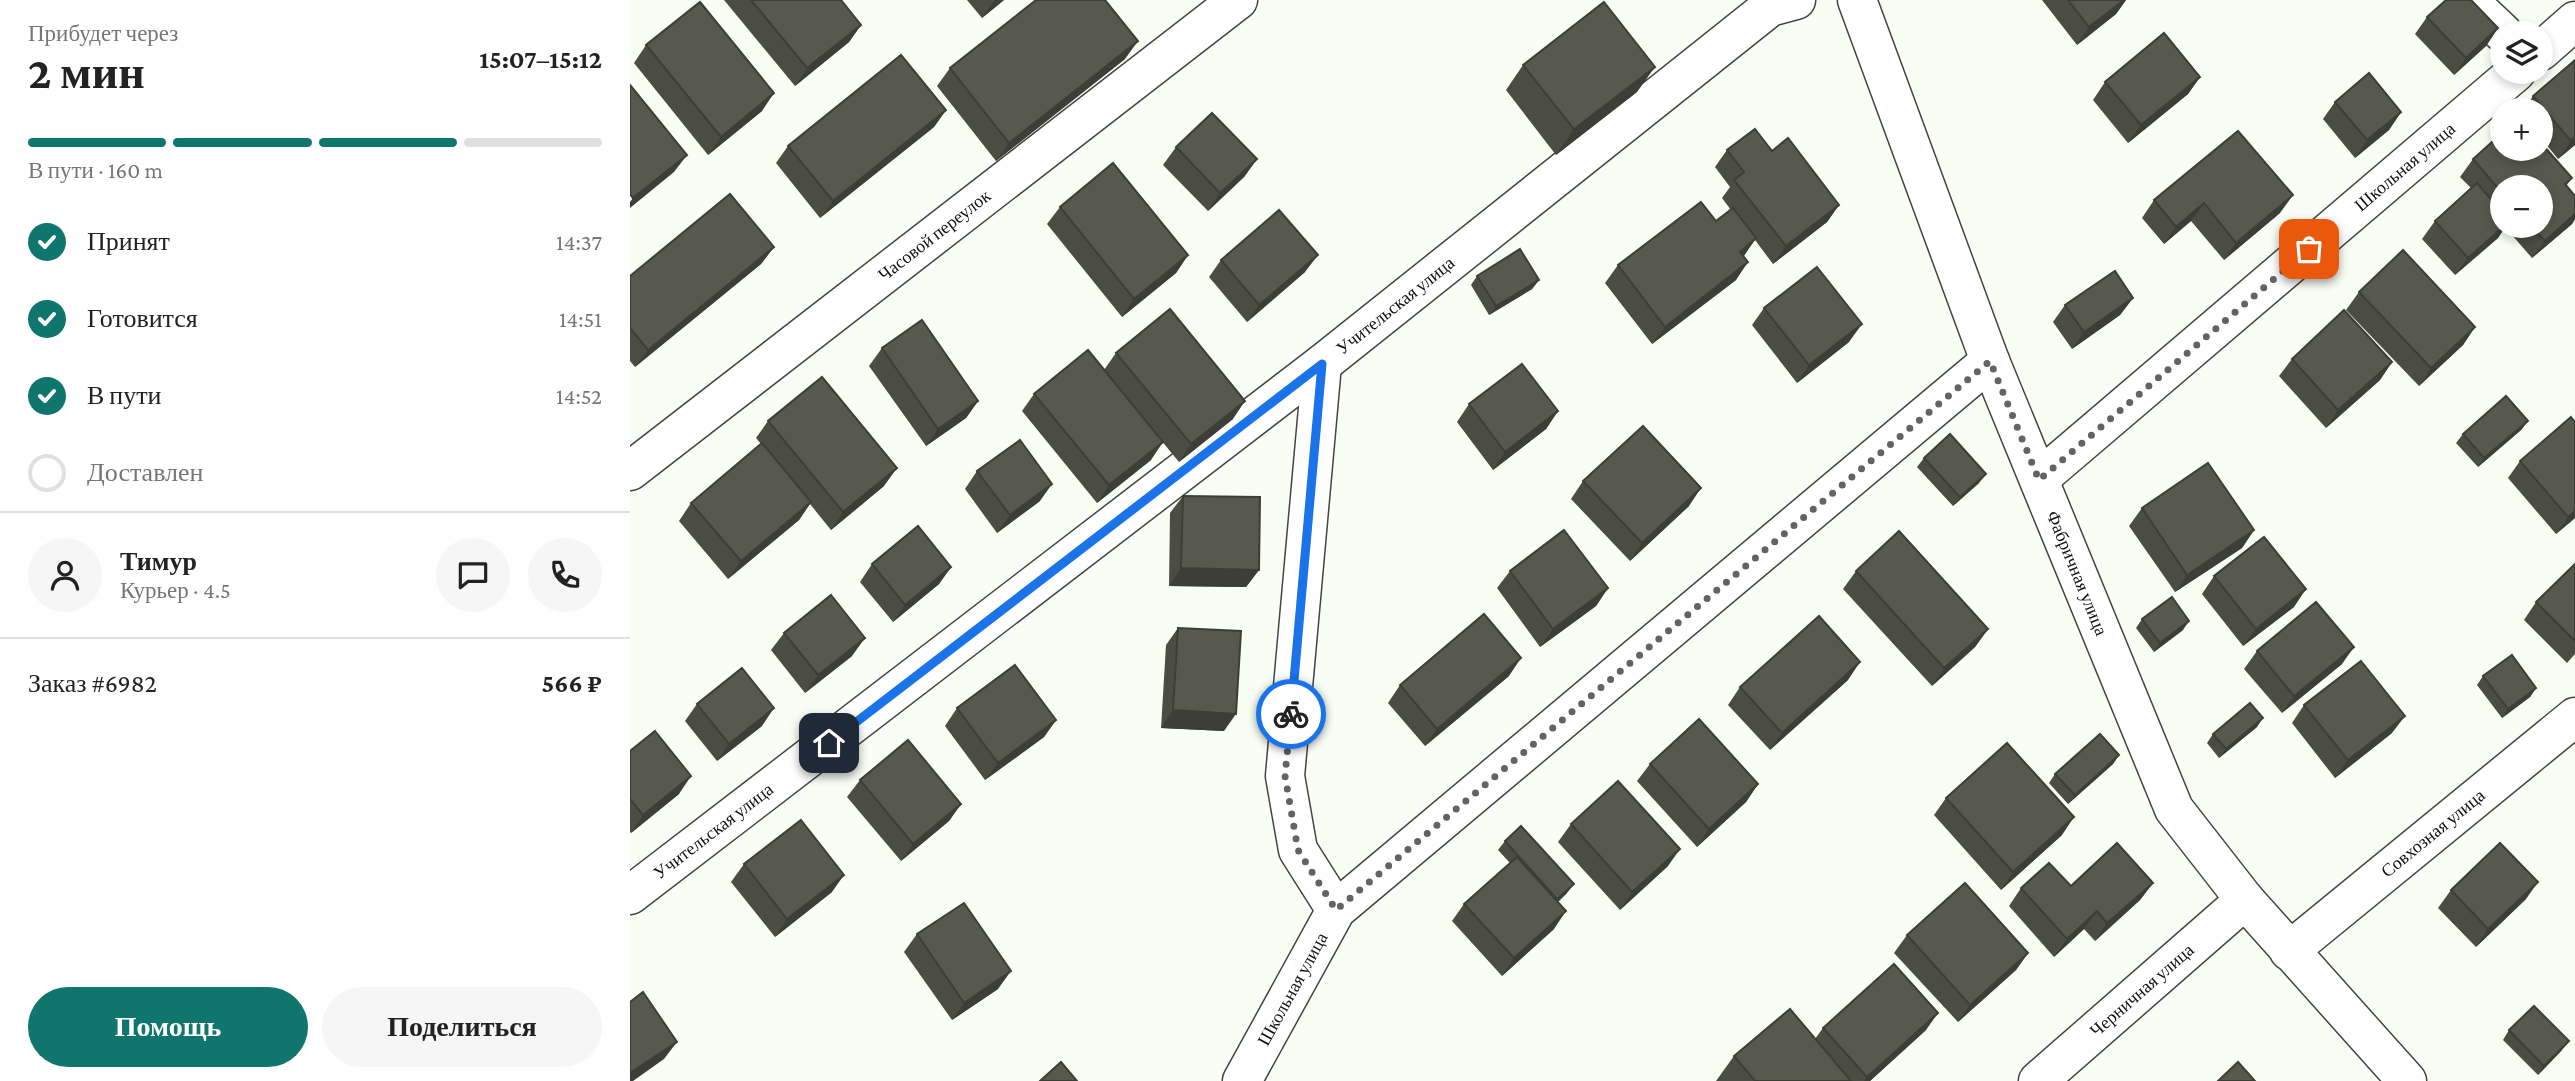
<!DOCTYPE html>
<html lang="ru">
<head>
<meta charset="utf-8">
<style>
  body { margin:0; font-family:"Crimson Pro",serif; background:#f6f6f6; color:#222; height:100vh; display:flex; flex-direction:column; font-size:26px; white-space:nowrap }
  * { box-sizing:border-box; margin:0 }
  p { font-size:23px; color:#767676 }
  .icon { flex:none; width:38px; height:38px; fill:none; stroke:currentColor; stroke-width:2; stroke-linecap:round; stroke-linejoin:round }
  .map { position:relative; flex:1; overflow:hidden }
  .panel { display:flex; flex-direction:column; background:#fff; width:630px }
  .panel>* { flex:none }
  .tools { position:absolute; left:1860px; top:21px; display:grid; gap:14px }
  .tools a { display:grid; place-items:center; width:63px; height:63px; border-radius:50%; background:#fff; box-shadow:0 4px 10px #0003; font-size:35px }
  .pin { position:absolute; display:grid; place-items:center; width:60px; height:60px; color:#fff; margin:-30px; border-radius:14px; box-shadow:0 4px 10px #0006 }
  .courier { position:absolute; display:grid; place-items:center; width:70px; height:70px; margin:-35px; border:5px solid #1a73e8; border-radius:50%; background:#fff; color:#222; box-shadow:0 2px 9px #0007 }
  .headline em { font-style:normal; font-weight:700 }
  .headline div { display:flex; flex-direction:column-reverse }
  .headline { display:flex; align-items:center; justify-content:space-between; height:119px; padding:0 28px }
  h1 { font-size:46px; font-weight:700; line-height:52px }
  .bar { display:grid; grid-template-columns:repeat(4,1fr); gap:10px 7px; align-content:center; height:84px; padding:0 28px }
  .bar i { height:9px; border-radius:5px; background:#e0e0e0 }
  .bar .selected { background:#0f766e }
  .bar p { grid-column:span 4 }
  .line { display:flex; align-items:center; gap:18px; padding:0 28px; border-top:2px solid #e0e0e0 }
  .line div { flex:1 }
  .round { display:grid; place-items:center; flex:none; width:74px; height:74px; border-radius:37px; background:#f6f6f6 }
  ol { padding:0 28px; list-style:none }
  li { display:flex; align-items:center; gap:21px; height:77px }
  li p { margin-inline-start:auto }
  li .icon { padding:7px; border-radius:50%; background:#0f766e; color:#fff; stroke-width:4 }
  li:last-child { color:#767676 }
  li i { width:38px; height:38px; border:4px solid #e0e0e0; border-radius:50% }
  .primary-button { display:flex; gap:14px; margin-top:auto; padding:14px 28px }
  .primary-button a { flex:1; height:80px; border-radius:42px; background:#0f766e; color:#fff; font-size:28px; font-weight:700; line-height:80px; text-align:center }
  .primary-button a+a { background:#f6f6f6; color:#222 }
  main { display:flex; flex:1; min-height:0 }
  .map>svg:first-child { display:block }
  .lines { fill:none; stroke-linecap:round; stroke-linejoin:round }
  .minor-casing { stroke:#444; stroke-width:41 }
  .minor { stroke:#fff; stroke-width:38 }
  .wall { fill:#4b4d43; fill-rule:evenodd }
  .shaded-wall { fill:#3d3e37 }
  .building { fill:#57594e; stroke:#3d3e37; stroke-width:2 }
  .done { stroke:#626461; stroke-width:7; stroke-dasharray:0 12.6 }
  .route { stroke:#1a73e8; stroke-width:9 }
  .labels { text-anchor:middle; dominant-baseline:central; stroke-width:7; stroke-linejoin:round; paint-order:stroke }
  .street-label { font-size:18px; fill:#111; stroke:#fff }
</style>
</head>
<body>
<main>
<section class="panel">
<div class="headline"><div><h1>2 мин</h1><p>Прибудет через</p></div><em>15:07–15:12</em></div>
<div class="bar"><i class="selected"></i><i class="selected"></i><i class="selected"></i><i></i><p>В пути · 160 m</p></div>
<ol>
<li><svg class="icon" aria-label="check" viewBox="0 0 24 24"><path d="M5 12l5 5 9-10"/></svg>Принят<p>14:37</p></li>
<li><svg class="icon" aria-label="check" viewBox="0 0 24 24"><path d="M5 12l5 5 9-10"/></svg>Готовится<p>14:51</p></li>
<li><svg class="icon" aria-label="check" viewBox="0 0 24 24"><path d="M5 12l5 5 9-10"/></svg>В пути<p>14:52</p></li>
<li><i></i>Доставлен</li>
</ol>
<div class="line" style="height:126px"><a class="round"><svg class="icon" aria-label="person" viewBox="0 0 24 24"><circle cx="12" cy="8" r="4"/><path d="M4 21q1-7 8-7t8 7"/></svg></a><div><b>Тимур</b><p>Курьер · 4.5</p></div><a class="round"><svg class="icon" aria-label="chat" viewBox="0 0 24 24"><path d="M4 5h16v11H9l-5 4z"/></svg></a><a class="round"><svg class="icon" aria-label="phone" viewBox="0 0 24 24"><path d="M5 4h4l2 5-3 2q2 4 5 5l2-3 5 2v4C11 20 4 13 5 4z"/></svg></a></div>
<div class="line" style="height:91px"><div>Заказ #6982</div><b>566 ₽</b></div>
<div class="primary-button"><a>Помощь</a><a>Поделиться</a></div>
</section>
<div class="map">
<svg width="1945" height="1081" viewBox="0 0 1945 1081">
  <rect width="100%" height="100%" fill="#f9fef5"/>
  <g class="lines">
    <g class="minor-casing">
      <g id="minor">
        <path id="s1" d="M 1227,0 L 1360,361 L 1544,809 L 1615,900 L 1777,1081"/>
        <polyline points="1838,0 1873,33"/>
        <polyline points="1911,51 1945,21"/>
        <polyline points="692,364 655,776 668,850 706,910"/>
        <path id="s2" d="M 0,471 L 608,0"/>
        <path id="s3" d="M 1409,479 L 1886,72"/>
        <path id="s4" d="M 0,895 L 692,364 L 1140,7 L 1166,0"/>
        <path id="s5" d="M 1659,951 L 1945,717"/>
        <path id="s6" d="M 612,1081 L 706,910 L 1360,361"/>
        <path id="s7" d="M 1408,1081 L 1615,900"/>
      </g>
    </g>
    <use href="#minor" class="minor"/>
  </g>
  <g class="wall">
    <polygon points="94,0 211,0 231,25 219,42 165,86"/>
    <polygon points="337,0 374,0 352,18"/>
    <polygon points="1412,0 1496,0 1486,14 1447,45"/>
    <polygon points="1797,17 1868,28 1856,46 1824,75 1785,34"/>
    <polygon points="16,45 132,111 78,155 4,63"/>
    <polygon points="495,59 366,161 307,86 320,68"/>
    <polygon points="1945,60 1945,145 1928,159 1911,138 1911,110 1893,110 1903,96"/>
    <polygon points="893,65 1007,92 926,155 876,90"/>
    <polygon points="1570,77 1558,94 1498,143 1463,100 1475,82"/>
    <polygon points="1705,102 1771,112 1759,130 1725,158 1693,119"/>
    <polygon points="316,110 304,127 190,218 146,163 158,146"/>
    <polygon points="1608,131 1650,213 1594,260 1561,221 1534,244 1512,218 1524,200"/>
    <polygon points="546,147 627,159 614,177 578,211 533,165"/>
    <polygon points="1097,150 1142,151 1209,205 1197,222 1143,264 1125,240 1113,256 1106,280 1022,344 975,283 988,265 1086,221 1101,210 1092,198 1100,187 1085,167"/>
    <path d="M 1843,159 L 1942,178 L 1936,186 L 1945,196 L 1945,219 L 1942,224 L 1902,258 L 1875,227 L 1868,238 L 1825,275 L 1792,239 L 1805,221 L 1841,188 L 1830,177 ZM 1872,187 L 1911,226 L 1872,226 Z"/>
    <polygon points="430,207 558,255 546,273 492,317 417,224"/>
    <polygon points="144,247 131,264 5,367 0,361 0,276"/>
    <polygon points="591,260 675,272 617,322 579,277"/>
    <polygon points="847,276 909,280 902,289 859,315 841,285"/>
    <polygon points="1729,292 1845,327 1833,345 1789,386 1716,310"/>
    <polygon points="1503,298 1490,315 1442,349 1423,322 1435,305"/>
    <polygon points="1134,308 1219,342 1167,383 1122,325"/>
    <polygon points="252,348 348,401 336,418 296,446 239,366"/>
    <polygon points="486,353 603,419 549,462 516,422 521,460 467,503 392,411 404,394 474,370"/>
    <polygon points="1662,359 1762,362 1750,380 1696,428 1649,376"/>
    <polygon points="839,404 928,411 916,429 863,470 827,422"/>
    <polygon points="138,421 254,486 201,530 180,504 169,520 98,579 49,521 61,503 131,444 126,438"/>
    <polygon points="1898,421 1891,430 1848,467 1826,443 1833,434"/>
    <polygon points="1945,422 1945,518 1926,534 1878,478 1890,461"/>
    <polygon points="1294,458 1349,483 1323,506 1287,467"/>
    <polygon points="347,471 410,501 367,533 335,489"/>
    <polygon points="953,481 1059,506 1000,561 941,499"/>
    <polygon points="553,496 629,570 616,587 539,586 540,513"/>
    <polygon points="1512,508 1624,530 1612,548 1545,592 1499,526"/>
    <polygon points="242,564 321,567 309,584 263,622 230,582"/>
    <polygon points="1945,564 1945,654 1937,663 1894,620 1906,602"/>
    <polygon points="880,571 978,588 966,606 910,647 867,588"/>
    <polygon points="1226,571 1358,629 1345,647 1302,686 1213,589"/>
    <polygon points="1584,576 1664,607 1613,646 1572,594"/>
    <polygon points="1512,619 1553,630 1524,652 1506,628"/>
    <polygon points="548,628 594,731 531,728 536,645"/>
    <polygon points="154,633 222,656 175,693 141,650"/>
    <polygon points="1627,651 1712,664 1652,713 1614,669"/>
    <polygon points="879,676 795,746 758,703 770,685"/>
    <polygon points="1853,676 1906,688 1900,697 1872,718 1847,685"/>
    <polygon points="1218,680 1140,750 1098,705 1110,687"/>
    <polygon points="67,704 132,726 87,761 55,721"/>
    <polygon points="1674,705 1762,733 1705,778 1662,723"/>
    <polygon points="327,708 426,720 414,737 355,780 315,726"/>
    <polygon points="1627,727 1589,758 1577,743 1583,734"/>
    <polygon points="0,751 49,794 1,833 0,832"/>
    <polygon points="1489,755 1483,764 1438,804 1419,783 1425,774"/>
    <polygon points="1020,764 1128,784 1116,802 1067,847 1007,781"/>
    <polygon points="230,780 331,804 319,821 271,861 217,797"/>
    <polygon points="1316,798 1432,835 1371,890 1304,815"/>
    <polygon points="941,824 1038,866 990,910 928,842"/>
    <polygon points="875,841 937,893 928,902 924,929 872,976 822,921 834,904 880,863 868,850"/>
    <polygon points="114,864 202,892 145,937 101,882"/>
    <polygon points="1523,883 1510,900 1465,941 1454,929 1424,957 1379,906 1391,888"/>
    <polygon points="1821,890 1896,899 1846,947 1808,908"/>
    <polygon points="287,934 368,989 322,1020 274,952"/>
    <polygon points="1277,935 1398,953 1386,970 1328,1022 1264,953"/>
    <polygon points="1193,1028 1296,1030 1240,1081 1086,1081 1104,1056 1185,1039"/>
    <polygon points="1879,1030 1932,1050 1908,1075 1873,1040"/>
  </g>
  <g class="shaded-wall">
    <polygon points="364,0 374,0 352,18 364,1"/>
    <polygon points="1494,0 1496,0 1486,14 1447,45 1459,27"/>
    <polygon points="231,25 219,42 165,86 177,68"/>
    <polygon points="1868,28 1856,46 1824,75 1836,58"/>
    <polygon points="508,41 495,59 366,161 379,143"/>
    <polygon points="1025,67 1007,92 926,155 944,129"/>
    <polygon points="1570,77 1558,94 1498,143 1511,125"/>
    <polygon points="144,93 132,111 78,155 91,137"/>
    <polygon points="316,110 304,127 190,218 203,201"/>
    <polygon points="1771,112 1759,130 1725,158 1737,140"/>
    <polygon points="1945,137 1945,145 1928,159 1941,141"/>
    <polygon points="57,155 44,172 0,208 0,202 3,198"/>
    <polygon points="627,159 614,177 578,211 590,193"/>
    <polygon points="1663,195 1650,213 1594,260 1606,243"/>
    <polygon points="1574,203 1561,221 1534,244 1546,227"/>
    <polygon points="1209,205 1197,222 1143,264 1156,246"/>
    <polygon points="1945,214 1945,219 1942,224 1902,258 1915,241"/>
    <polygon points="1874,226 1876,226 1868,238 1825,275 1838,258"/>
    <polygon points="1126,238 1114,256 1097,269 1110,252"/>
    <polygon points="144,247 131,264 5,367 18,350"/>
    <polygon points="558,255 546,273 492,317 504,299"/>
    <polygon points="688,255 675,272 617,322 629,305"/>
    <polygon points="1118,262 1106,280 1022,344 1035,327"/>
    <polygon points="909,280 902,289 859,315 866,306"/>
    <polygon points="1503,298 1490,315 1442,349 1454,332"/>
    <polygon points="1232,324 1219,342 1167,383 1179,365"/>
    <polygon points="1845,327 1833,345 1789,386 1801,368"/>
    <polygon points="1762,362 1750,380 1696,428 1708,410"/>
    <polygon points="348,401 336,418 296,446 308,429"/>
    <polygon points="615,401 603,419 549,462 561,444"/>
    <polygon points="928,411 916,429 863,470 875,452"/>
    <polygon points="1898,421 1891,430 1848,467 1854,458"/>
    <polygon points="533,442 521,460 467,503 479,485"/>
    <polygon points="267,468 254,486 201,530 213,512"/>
    <polygon points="1356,474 1349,483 1323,506 1330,497"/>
    <polygon points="422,484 410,501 367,533 380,515"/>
    <polygon points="1071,488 1059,506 1000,561 1012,543"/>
    <polygon points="181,502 169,520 98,579 111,561"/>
    <polygon points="1945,511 1945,518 1926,534 1938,517"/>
    <polygon points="1624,530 1612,548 1545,592 1557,575"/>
    <polygon points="321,567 309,584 263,622 275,605"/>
    <polygon points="551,568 629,570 616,587 539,586"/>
    <polygon points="978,588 966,606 910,647 923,629"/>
    <polygon points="1676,589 1664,607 1613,646 1626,629"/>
    <polygon points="1559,621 1553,630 1524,652 1530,643"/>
    <polygon points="1358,629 1345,647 1302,686 1314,668"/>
    <polygon points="235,638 222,656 175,693 188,675"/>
    <polygon points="1724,647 1712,664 1652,713 1664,696"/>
    <polygon points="891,658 879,676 795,746 807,729"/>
    <polygon points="1230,662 1218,680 1140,750 1152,733"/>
    <polygon points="1906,688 1900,697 1872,718 1878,709"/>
    <polygon points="144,708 132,726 87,761 99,744"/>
    <polygon points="543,710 606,714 594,731 531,728"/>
    <polygon points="1775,716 1762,733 1705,778 1718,760"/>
    <polygon points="1633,718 1627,727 1589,758 1596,749"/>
    <polygon points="426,720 414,737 355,780 368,763"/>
    <polygon points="1489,755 1483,764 1438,804 1445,795"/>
    <polygon points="61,776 49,794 1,833 13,815"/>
    <polygon points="1128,784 1116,802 1067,847 1079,829"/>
    <polygon points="331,804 319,821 271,861 283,844"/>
    <polygon points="1444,817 1432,835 1371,890 1383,872"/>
    <polygon points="1050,849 1038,866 990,910 1002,892"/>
    <polygon points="214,875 202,892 145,937 157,919"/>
    <polygon points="1908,882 1896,899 1846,947 1858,929"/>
    <polygon points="1523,883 1510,900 1465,941 1477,923"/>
    <polygon points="944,884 937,893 921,908 927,899"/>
    <polygon points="936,911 924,929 872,976 884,958"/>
    <polygon points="1467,911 1454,929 1424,957 1437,939"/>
    <polygon points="1398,953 1386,970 1328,1022 1340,1005"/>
    <polygon points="381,971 368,989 322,1020 334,1003"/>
    <polygon points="1308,1013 1296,1030 1240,1081 1234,1081 1237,1077"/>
    <polygon points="1939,1041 1932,1050 1908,1075 1914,1066"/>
    <polygon points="47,1042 34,1059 3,1081 0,1081 0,1073"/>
  </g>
  <g class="building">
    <polygon points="121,0 211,0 231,25 177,68"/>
    <polygon points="406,0 475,0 508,41 379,143 320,68"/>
    <polygon points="1438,0 1494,0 1459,27"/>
    <polygon points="1816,0 1841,0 1868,28 1836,58 1797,17"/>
    <polygon points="70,2 144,93 91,137 16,45"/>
    <polygon points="974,2 1025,67 944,129 893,65"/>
    <polygon points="1534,33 1570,77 1511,125 1475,82"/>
    <polygon points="271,55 316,110 203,201 158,146"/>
    <polygon points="1945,60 1945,137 1941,141 1903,96"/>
    <polygon points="1739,73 1771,112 1737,140 1705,102"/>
    <polygon points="0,85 57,155 3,198 0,194"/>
    <polygon points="582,113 627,159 590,193 546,147"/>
    <polygon points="1125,129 1142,151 1158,138 1209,205 1156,246 1104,180 1114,172 1097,150"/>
    <polygon points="1608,131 1663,195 1606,243 1574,203 1546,227 1524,200"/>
    <polygon points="1872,133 1872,149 1911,149 1911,143 1942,178 1935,184 1945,196 1945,214 1915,241 1901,226 1911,226 1911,187 1872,187 1872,193 1843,159"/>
    <polygon points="483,163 558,255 504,299 430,207"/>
    <polygon points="1847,183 1872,212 1872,226 1874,226 1838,258 1805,221"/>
    <polygon points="100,194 144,247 18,350 0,328 0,276"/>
    <polygon points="1071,202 1086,221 1103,208 1126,238 1110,252 1118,262 1035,327 988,265"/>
    <polygon points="649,210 688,255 629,305 591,260"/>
    <polygon points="890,249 909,280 866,306 847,276"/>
    <polygon points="1773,250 1845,327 1801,368 1729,292"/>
    <polygon points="1187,267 1232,324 1179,365 1134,308"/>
    <polygon points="1485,271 1503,298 1454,332 1435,305"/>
    <polygon points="540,309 615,401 561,444 486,353"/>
    <polygon points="1714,310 1762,362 1708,410 1662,359"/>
    <polygon points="292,320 348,401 308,429 252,348"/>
    <polygon points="458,350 533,442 479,485 404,394"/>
    <polygon points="892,364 928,411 875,452 839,404"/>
    <polygon points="192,377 267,468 213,512 138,421"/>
    <polygon points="1876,396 1898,421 1854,458 1833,434"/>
    <polygon points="1941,417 1945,422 1945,511 1938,517 1890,461"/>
    <polygon points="1013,426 1071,488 1012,543 953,481"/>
    <polygon points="1320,434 1356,474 1330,497 1294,458"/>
    <polygon points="390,440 422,484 380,515 347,471"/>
    <polygon points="132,443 181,502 111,561 61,503"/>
    <polygon points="1578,463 1624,530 1557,575 1512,508"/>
    <polygon points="553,496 630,497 629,570 551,568"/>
    <polygon points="288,526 321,567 275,605 242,564"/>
    <polygon points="934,530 978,588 923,629 880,571"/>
    <polygon points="1269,531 1358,629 1314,668 1226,571"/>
    <polygon points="1634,537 1676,589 1626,629 1584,576"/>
    <polygon points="1945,564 1945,641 1906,602"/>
    <polygon points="201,595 235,638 188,675 154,633"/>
    <polygon points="1542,597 1559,621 1530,643 1512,619"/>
    <polygon points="1686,602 1724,647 1664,696 1627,651"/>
    <polygon points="854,614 891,658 807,729 770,685"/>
    <polygon points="1189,616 1230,662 1152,733 1110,687"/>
    <polygon points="548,628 611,631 606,714 543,710"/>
    <polygon points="1882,655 1906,688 1878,709 1853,676"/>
    <polygon points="1731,661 1775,716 1718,760 1674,705"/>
    <polygon points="385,665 426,720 368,763 327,708"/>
    <polygon points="112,668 144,708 99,744 67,704"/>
    <polygon points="1620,703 1633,718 1596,749 1583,734"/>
    <polygon points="1069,719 1128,784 1079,829 1020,764"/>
    <polygon points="25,731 61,776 13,815 0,799 0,751"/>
    <polygon points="1470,734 1489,755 1445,795 1425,774"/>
    <polygon points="278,740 331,804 283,844 230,780"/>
    <polygon points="1377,743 1444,817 1383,872 1316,798"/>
    <polygon points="988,781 1050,849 1002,892 941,824"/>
    <polygon points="171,820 214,875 157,919 114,864"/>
    <polygon points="891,826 944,884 927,899 875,841"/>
    <polygon points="1487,843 1523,883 1477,923 1467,911 1437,939 1391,888 1419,863 1441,886"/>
    <polygon points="1870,843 1908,882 1858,929 1821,890"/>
    <polygon points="887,857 936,911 884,958 834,904"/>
    <polygon points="1335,883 1398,953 1340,1005 1277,935"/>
    <polygon points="334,903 381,971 334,1003 287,934"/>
    <polygon points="1264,964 1308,1013 1237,1077 1193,1028"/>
    <polygon points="13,992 47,1042 0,1073 0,1002"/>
    <polygon points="1904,1006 1939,1041 1914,1066 1879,1030"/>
    <polygon points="1160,1009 1221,1081 1125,1081 1104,1056"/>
    <polygon points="431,1062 447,1081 410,1081"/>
    <polygon points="1608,1062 1625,1081 1588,1081"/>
  </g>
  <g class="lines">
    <polyline class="done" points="661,714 655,776 668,850 706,910 1360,361 1409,480 1679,249"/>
    <polyline class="route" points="199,743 692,364 661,714"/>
  </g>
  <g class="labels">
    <g class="street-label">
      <text stroke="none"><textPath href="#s3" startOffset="481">Школьная улица</textPath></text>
      <text stroke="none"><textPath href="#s2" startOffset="385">Часовой переулок</textPath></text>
      <text stroke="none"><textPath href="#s4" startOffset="966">Учительская улица</textPath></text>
      <text stroke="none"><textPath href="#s1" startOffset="614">Фабричная улица</textPath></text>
      <text stroke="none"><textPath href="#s4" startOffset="105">Учительская улица</textPath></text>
      <text stroke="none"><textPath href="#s5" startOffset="186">Совхозная улица</textPath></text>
      <text stroke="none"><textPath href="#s6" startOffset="105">Школьная улица</textPath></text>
      <text stroke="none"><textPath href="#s7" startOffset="138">Черничная улица</textPath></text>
    </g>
  </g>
</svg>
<div class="tools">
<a><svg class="icon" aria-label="layers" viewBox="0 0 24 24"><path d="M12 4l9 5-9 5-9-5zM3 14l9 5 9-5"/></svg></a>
<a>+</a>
<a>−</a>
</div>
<div class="pin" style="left:1679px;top:249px;background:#ea580c"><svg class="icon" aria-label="bag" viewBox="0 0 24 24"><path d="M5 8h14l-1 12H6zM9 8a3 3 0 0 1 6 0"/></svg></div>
<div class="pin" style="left:199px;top:743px;background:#1f2937"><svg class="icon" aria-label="home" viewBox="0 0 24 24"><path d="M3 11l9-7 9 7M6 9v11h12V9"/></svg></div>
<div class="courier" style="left:661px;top:714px"><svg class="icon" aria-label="bike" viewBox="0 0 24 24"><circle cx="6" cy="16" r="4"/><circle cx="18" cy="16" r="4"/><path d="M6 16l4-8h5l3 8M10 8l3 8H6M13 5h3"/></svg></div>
</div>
</main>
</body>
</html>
